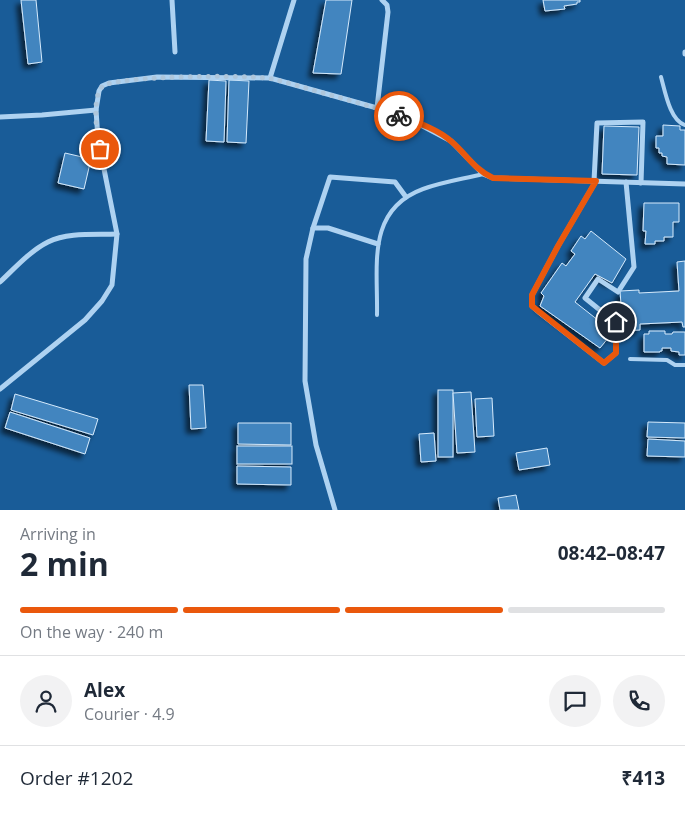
<!DOCTYPE html>
<html lang="en">
<head>
<meta charset="utf-8">
<style>
  body { margin:0; font-family:"Open Sans",sans-serif; background:#f2f2f3; color:#1f2937; height:100vh; display:flex; flex-direction:column; font-size:19px; white-space:nowrap }
  * { box-sizing:border-box; margin:0 }
  p { font-size:16px; color:#747a83 }
  .icon { flex:none; width:28px; height:28px; fill:none; stroke:currentColor; stroke-width:2; stroke-linecap:round; stroke-linejoin:round }
  .map { position:relative; height:510px; overflow:hidden }
  .sheet { display:flex; flex-direction:column; background:#fff; flex:1 }
  .sheet>* { flex:none }
  .pin { position:absolute; display:grid; place-items:center; width:42px; height:42px; color:#fff; margin:-21px; border:2px solid #fff; border-radius:50%; box-shadow:0 1px 5px #0007 }
  .courier { position:absolute; display:grid; place-items:center; width:50px; height:50px; margin:-25px; border:4px solid #ea580c; border-radius:50%; background:#fff; color:#222; box-shadow:0 1px 6px #0007 }
  .summary em { font-style:normal; font-weight:700 }
  .summary div { display:flex; flex-direction:column-reverse }
  .summary { display:flex; align-items:center; justify-content:space-between; height:85px; padding:0 20px }
  h1 { font-size:32px; font-weight:700; line-height:38px }
  .bar { display:grid; grid-template-columns:repeat(4,1fr); gap:8px 5px; align-content:center; height:60px; padding:0 20px }
  .bar i { height:6px; border-radius:4px; background:#e0e1e3 }
  .bar .current { background:#ea580c }
  .bar p { grid-column:span 4 }
  .line { display:flex; align-items:center; gap:12px; padding:0 20px; border-top:1px solid #e0e1e3 }
  .line div { flex:1 }
  .round { display:grid; place-items:center; flex:none; width:52px; height:52px; border-radius:26px; background:#f2f2f3 }
  .map>svg:first-child { display:block }
  .building { fill:#4285bf; stroke:#d5eafc; filter:url(#shadow) }
  .lines { fill:none; stroke-linecap:round; stroke-linejoin:round }
  .lane { stroke:#aed2f1; stroke-width:4 }
  .street { stroke:#aed2f1; stroke-width:5 }
  .done { stroke:#aec6db; stroke-width:5; stroke-dasharray:0 9 }
  .route { stroke:#ea580c; stroke-width:6 }
</style>
</head>
<body>
<div class="map">
<svg width="685" height="510" viewBox="0 0 685 510">
  <defs>
    <filter id="shadow"><feDropShadow dx="-4.5" dy="4.5" stdDeviation="2.5" flood-color="#0009"/></filter>
  </defs>
  <rect width="100%" height="100%" fill="#195c98"/>
  <g class="building">
    <polygon points="21,0 36,0 42,62 28,64"/>
    <polygon points="326,0 352,0 341,74 313,73"/>
    <polygon points="543,0 580,0 580,2 577,2 577,4 564,6 565,9 545,11"/>
    <polygon points="209,80 226,81 224,142 206,141"/>
    <polygon points="229,80 249,81 246,143 227,142"/>
    <polygon points="663,125 680,126 680,130 685,130 685,165 667,164 667,157 662,156 662,153 659,153 659,148 656,148 656,136 663,136"/>
    <polygon points="604,126 639,127 637,175 602,174"/>
    <polygon points="65,153 91,159 84,189 58,183"/>
    <polygon points="644,203 679,203 679,222 673,222 673,237 664,237 664,241 655,241 655,244 645,244 646,231 643,231"/>
    <polygon points="591,231 626,259 612,283 595,274 575,302 613,332 600,348 540,306 544,296 541,293 562,263 566,266 575,254 571,251 581,236 585,239"/>
    <polygon points="685,261 685,327 683,327 682,322 640,324 640,330 623,331 620,291 639,290 639,293 679,291 677,262"/>
    <polygon points="649,331 665,331 665,334 672,334 673,332 685,332 685,355 679,355 679,352 671,351 671,348 662,348 662,351 660,351 660,352 644,352 644,334 649,334"/>
    <polygon points="189,385 203,385 206,428 191,429"/>
    <rect x="438" y="390" width="15" height="67"/>
    <polygon points="471,392 475,452 457,453 453,393"/>
    <polygon points="15,394 98,419 93,435 11,410"/>
    <polygon points="492,398 494,436 477,437 475,399"/>
    <polygon points="10,412 90,438 85,454 5,428"/>
    <polygon points="648,422 685,423 685,438 647,437"/>
    <polygon points="238,423 291,423 291,445 238,444"/>
    <polygon points="434,433 436,461 421,462 419,434"/>
    <polygon points="648,439 685,441 685,457 647,456"/>
    <rect x="237" y="446" width="55" height="18"/>
    <polygon points="547,448 550,465 519,470 516,453"/>
    <polygon points="237,466 291,467 291,485 237,484"/>
    <polygon points="516,495 519,510 500,510 498,498"/>
  </g>
  <g class="lines">
    <g class="lane">
      <path d="M 661,77 C 665,91 670,121 685,125"/>
      <path d="M 377,315 C 378,266 366,210 423,189 C 442,182 463,179 483,174"/>
      <polyline points="630,359 667,360 675,365 685,365"/>
    </g>
    <g class="street">
      <polyline points="172,0 175,52"/>
      <polyline points="685,52 685,54"/>
      <polyline points="270,78 294,0"/>
      <polyline points="377,108 388,12 387,5 382,0"/>
      <polyline points="0,117 42,115 96,110"/>
      <polyline points="594,181 597,123 643,122 641,183"/>
      <polyline points="596,181 558,246 532,295 532,306 540,313 604,363 616,353 616,323 585,298 598,279 618,292 634,267 626,182"/>
      <polyline points="313,228 330,177 395,182 406,197"/>
      <path d="M 0,282 C 15,268 30,251 48,242 C 68,232 96,235 117,234"/>
      <polyline points="0,389 85,320 102,301 112,285 117,234 98,139 96,110 99,91 102,86 109,83 157,77 270,78 377,108 415,122 451,141 483,174 493,178 685,184"/>
      <polyline points="335,510 316,445 305,381 306,259 313,228 328,228 378,244"/>
    </g>
  </g>
  <g class="lines">
    <path class="done" d="M 100,149 C 97,136 91,96 103,86 C 115,76 252,74 272,79 C 290,83 308,89 327,94 C 351,101 375,107 399,116"/>
    <path class="route" d="M 399,116 C 416,122 438,129 452,142 C 466,154 475,170 493,178 L 596,181 L 558,246 L 532,295 L 532,306 L 604,363 L 616,353 L 616,322"/>
  </g>
</svg>
<div class="pin" style="left:100px;top:149px;background:#ea580c"><svg class="icon" aria-label="bag" viewBox="0 0 24 24"><path d="M5 8h14l-1 12H6zM9 8a3 3 0 0 1 6 0"/></svg></div>
<div class="pin" style="left:616px;top:322px;background:#1f2937"><svg class="icon" aria-label="home" viewBox="0 0 24 24"><path d="M3 11l9-7 9 7M6 9v11h12V9"/></svg></div>
<div class="courier" style="left:399px;top:116px"><svg class="icon" aria-label="bike" viewBox="0 0 24 24"><circle cx="6" cy="16" r="4"/><circle cx="18" cy="16" r="4"/><path d="M6 16l4-8h5l3 8M10 8l3 8H6M13 5h3"/></svg></div>
</div>
<section class="sheet">
<div class="summary"><div><h1>2 min</h1><p>Arriving in</p></div><em>08:42–08:47</em></div>
<div class="bar"><i class="current"></i><i class="current"></i><i class="current"></i><i></i><p>On the way · 240 m</p></div>
<div class="line" style="height:90px"><a class="round"><svg class="icon" aria-label="person" viewBox="0 0 24 24"><circle cx="12" cy="8" r="4"/><path d="M4 21q1-7 8-7t8 7"/></svg></a><div><b>Alex</b><p>Courier · 4.9</p></div><a class="round"><svg class="icon" aria-label="chat" viewBox="0 0 24 24"><path d="M4 5h16v11H9l-5 4z"/></svg></a><a class="round"><svg class="icon" aria-label="phone" viewBox="0 0 24 24"><path d="M5 4h4l2 5-3 2q2 4 5 5l2-3 5 2v4C11 20 4 13 5 4z"/></svg></a></div>
<div class="line" style="height:65px"><div>Order #1202</div><b>₹413</b></div>
</section>
</body>
</html>
